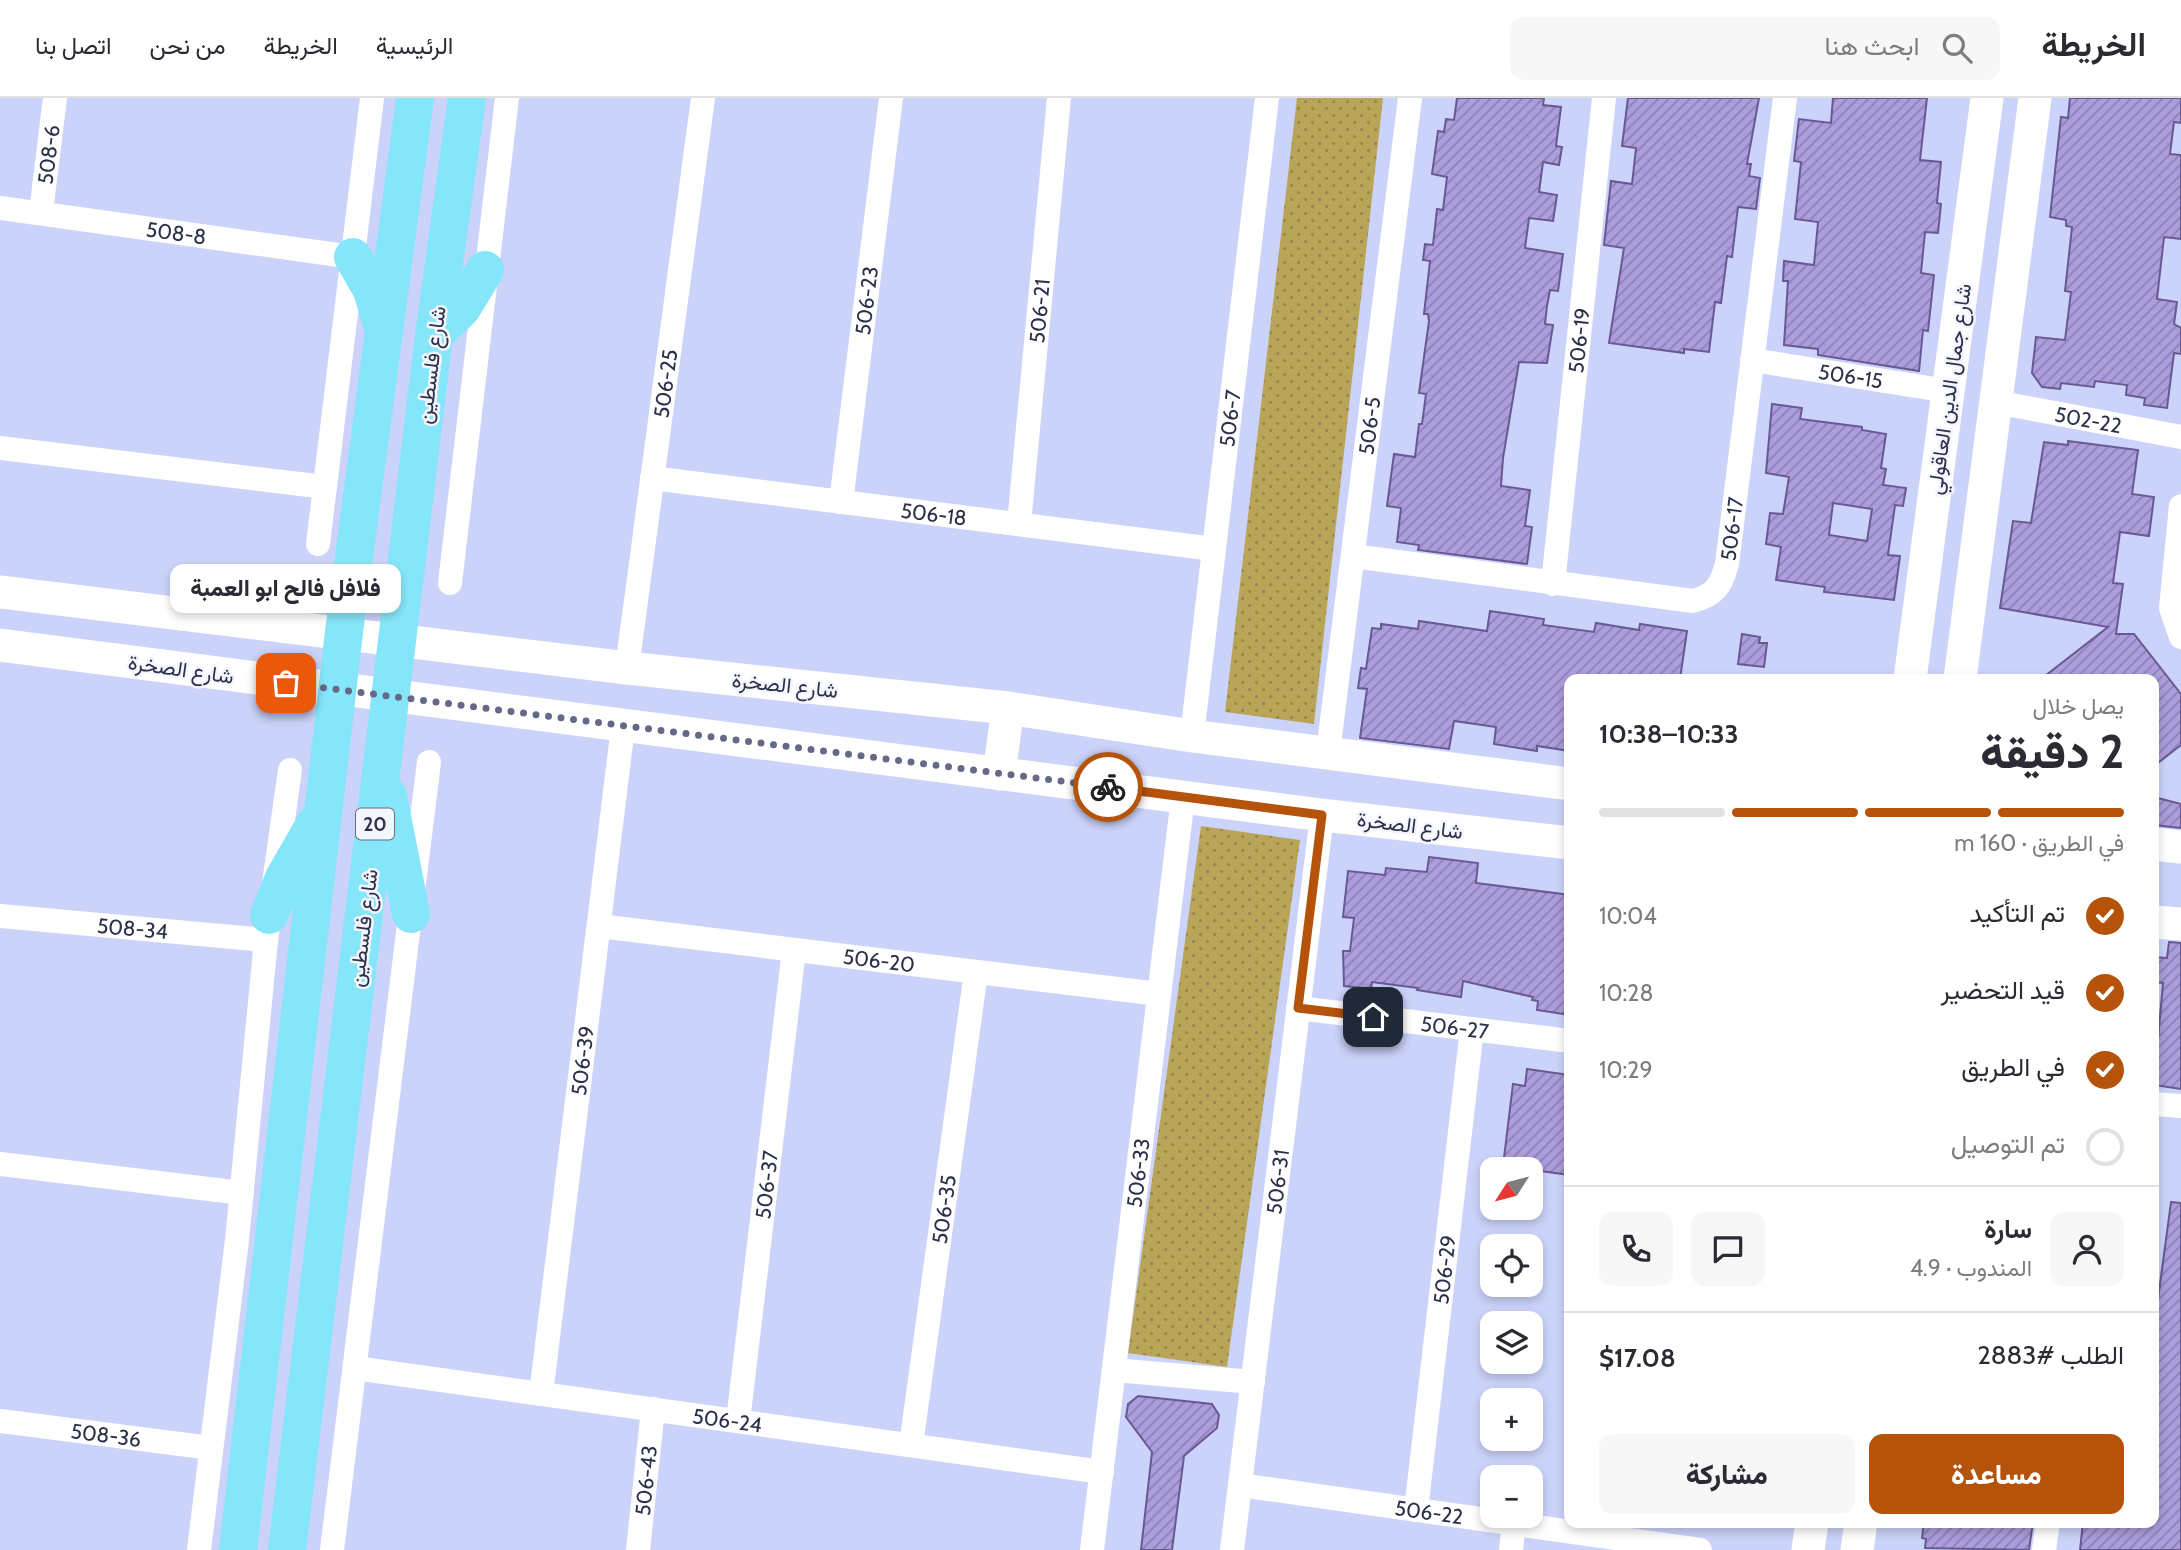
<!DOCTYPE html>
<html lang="ar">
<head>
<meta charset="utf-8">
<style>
  body { margin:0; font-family:Cabin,Vazirmatn,sans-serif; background:#f7f7f7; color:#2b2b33; direction:rtl; height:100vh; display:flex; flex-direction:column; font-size:26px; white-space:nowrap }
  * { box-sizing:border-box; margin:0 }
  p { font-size:23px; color:#7c7c81 }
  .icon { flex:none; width:38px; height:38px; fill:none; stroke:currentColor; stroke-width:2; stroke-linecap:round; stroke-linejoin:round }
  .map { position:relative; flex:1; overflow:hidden; direction:ltr }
  .drawer { position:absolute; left:1564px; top:576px; width:595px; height:854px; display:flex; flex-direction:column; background:#fff; border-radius:14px; box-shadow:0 4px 10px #0003; direction:rtl }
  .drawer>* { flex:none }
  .needle { width:46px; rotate:234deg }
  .buttons { position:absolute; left:1480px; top:1059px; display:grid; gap:14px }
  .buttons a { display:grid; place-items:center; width:63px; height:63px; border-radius:14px; background:#fff; box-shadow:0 4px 10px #0003; font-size:35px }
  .pin { position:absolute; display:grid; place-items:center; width:60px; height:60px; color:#fff; margin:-30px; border-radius:14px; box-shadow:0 4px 10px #0006 }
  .courier { position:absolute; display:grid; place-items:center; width:70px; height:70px; margin:-35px; border:5px solid #b45309; border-radius:50%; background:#fff; color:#222; box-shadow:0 2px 9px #0007 }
  .bubble { position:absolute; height:49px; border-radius:14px; background:#fff; box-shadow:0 4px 10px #0003; font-size:23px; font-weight:800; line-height:49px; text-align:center; direction:rtl }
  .headline em { font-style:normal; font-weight:800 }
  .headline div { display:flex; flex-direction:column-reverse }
  .headline { display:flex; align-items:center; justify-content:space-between; height:119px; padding:0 35px }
  h1 { font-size:46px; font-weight:800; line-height:52px }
  .bar { display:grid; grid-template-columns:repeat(4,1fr); gap:10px 7px; align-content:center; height:84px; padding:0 35px }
  .bar i { height:9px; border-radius:5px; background:#e1e1e2 }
  .bar .current { background:#b45309 }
  .bar p { grid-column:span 4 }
  .line { display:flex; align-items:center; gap:18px; padding:0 35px; border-top:2px solid #e1e1e2 }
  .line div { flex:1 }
  .round { display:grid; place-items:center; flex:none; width:74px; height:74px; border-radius:14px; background:#f7f7f7 }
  ol { padding:0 35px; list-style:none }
  li { display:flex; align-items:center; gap:21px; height:77px }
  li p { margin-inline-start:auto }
  li .icon { padding:7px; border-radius:50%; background:#b45309; color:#fff; stroke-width:4 }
  li:last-child { color:#7c7c81 }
  li i { width:38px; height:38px; border:4px solid #e1e1e2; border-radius:50% }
  .primary-button { display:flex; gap:14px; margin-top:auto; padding:14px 35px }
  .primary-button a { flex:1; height:80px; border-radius:14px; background:#b45309; color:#fff; font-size:28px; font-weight:800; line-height:80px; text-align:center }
  .primary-button a+a { background:#f7f7f7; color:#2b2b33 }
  header { display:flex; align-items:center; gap:42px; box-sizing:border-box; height:98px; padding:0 35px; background:#fff; border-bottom:2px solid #e1e1e2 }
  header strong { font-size:33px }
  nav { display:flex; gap:38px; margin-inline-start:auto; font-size:24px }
  .search { width:490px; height:63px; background:#f7f7f7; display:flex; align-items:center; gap:18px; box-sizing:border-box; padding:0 24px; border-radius:14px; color:#7c7c81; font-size:26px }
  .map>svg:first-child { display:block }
  .grass { fill:url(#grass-dots) }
  .building { fill:url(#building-hatch); stroke:#685992; stroke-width:2; fill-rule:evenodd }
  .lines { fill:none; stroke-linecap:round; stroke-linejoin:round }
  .street { stroke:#fff; stroke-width:24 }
  .secondary { stroke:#fff; stroke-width:33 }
  .primary { stroke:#86e6f9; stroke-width:38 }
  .done { stroke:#646987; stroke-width:7; stroke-dasharray:0 12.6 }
  .route { stroke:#b45309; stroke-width:9 }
  .labels { text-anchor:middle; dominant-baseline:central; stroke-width:5; stroke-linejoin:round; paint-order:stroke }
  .shield { fill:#f4f6fd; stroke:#686b7f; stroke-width:2 }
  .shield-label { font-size:19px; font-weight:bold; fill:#2c3049 }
  .street-label { font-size:21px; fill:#2c3049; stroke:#f4f6fd }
</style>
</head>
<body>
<header>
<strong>الخريطة</strong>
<div class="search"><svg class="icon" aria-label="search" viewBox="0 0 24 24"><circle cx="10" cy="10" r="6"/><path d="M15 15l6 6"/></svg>ابحث هنا</div>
<nav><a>الرئيسية</a><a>الخريطة</a><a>من نحن</a><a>اتصل بنا</a></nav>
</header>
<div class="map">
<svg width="2181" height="1452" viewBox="0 0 2181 1452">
  <defs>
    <pattern id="grass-dots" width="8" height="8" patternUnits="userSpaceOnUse" patternTransform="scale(1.75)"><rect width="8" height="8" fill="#b9a558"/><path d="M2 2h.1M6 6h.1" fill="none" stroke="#97874b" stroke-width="1.8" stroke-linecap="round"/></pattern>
    <pattern id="building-hatch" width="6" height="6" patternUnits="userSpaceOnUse" patternTransform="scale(1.75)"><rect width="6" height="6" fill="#ad9ddc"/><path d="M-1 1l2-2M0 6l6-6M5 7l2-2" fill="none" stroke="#8d80b4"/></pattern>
  </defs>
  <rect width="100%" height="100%" fill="#cbd3fa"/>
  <g class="grass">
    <polygon points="1297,0 1383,0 1314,626 1225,614"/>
    <polygon points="1201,728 1300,742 1227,1269 1128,1255"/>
  </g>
  <g class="building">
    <polygon points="1457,0 1544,0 1543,7 1561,9 1556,48 1562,49 1559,67 1543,64 1539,94 1557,97 1553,123 1529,120 1525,150 1563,156 1558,193 1550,192 1547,208 1545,226 1553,227 1547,265 1519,264 1503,360 1501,388 1530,392 1525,428 1532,429 1527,466 1418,452 1419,447 1397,444 1401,410 1387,408 1394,356 1415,359 1419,326 1422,326 1426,296 1419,295 1429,223 1428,216 1424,216 1430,163 1423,162 1425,146 1433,147 1437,111 1443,112 1447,79 1432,76 1438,33 1444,34 1446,21 1454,22"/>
    <polygon points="1628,0 1759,0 1747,66 1751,66 1749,78 1760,80 1756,111 1738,109 1732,159 1727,158 1721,205 1715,204 1709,254 1684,251 1684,255 1609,245 1624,150 1604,147 1611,83 1632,86 1636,50 1622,48"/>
    <polygon points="1833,0 1927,0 1920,62 1941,64 1937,105 1941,106 1938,135 1925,134 1921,175 1934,177 1928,233 1923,232 1919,273 1818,257 1818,251 1784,247 1788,183 1783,183 1784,163 1814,167 1818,124 1795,121 1801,64 1794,63 1799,21 1831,25"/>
    <polygon points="2070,0 2181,0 2181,25 2174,24 2170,56 2181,57 2181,141 2164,139 2157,201 2177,204 2174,226 2181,230 2181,256 2174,255 2167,310 2144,307 2145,300 2126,297 2127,287 2095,283 2094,289 2061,285 2060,291 2042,289 2032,275 2036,239 2065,242 2071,194 2065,193 2072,129 2066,128 2066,122 2050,119 2061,19 2068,20"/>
    <path d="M 1772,306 L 1802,310 L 1800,321 L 1862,329 L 1862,332 L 1886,336 L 1881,370 L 1886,371 L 1883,387 L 1906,390 L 1903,408 L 1895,407 L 1888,457 L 1900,458 L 1894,502 L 1824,494 L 1825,489 L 1776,482 L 1781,449 L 1766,446 L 1770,415 L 1783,416 L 1789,379 L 1766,375 ZM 1833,405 L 1872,411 L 1867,443 L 1829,437 Z"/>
    <polygon points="2068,343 2138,352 2132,396 2154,399 2149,438 2120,434 2113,485 2123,486 2116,536 2134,536 2181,596 2181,647 2154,668 2154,581 2041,581 2108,529 2000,510 2013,423 2031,425 2044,344 2068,347"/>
    <polygon points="1490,513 1544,521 1543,527 1594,534 1596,525 1639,532 1640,526 1687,533 1680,581 1570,581 1570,653 1537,648 1537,653 1494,646 1496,629 1454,623 1449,651 1360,640 1367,591 1358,590 1361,570 1366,571 1372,530 1381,531 1381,526 1418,531 1419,523 1487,533"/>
    <polygon points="1742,536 1760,539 1759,545 1767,545 1764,569 1738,566"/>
    <polygon points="2154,699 2181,706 2181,730 2154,727"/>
    <polygon points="1429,759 1478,765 1476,785 1570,797 1570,917 1537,912 1538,903 1532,902 1533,899 1463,883 1461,899 1417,892 1418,890 1372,884 1371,891 1344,888 1343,853 1350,853 1354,820 1343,819 1348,773 1385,777 1386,770 1427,774"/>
    <polygon points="2169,844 2181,845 2181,991 2154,987 2163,885 2154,884 2154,859 2167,860"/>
    <polygon points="1527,971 1570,977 1570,1077 1503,1068 1513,986 1525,988"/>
    <polygon points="2171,1104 2181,1105 2181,1452 2080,1452 2083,1424 2154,1424 2154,1231"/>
    <polygon points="1138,1298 1212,1306 1219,1317 1217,1330 1184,1358 1172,1452 1141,1452 1152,1354 1126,1319 1128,1306"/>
    <polygon points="1924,1424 2033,1424 2029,1452 1925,1450 1926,1441 1922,1440"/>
  </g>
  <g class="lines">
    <g class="street">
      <path id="s1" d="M 0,110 L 353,159"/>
      <path id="s2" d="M 41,114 L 55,0"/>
      <path id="s3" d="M 1752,262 L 1948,293"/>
      <path id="s4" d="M 1996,304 L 2181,339"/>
      <polyline points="0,350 325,389"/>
      <path id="s5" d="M 652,380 L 1214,451"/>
      <path id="s6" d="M 841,404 L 891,0"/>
      <polyline points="2181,408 2171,510 2181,539"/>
      <path id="s7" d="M 1019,426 L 1059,0"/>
      <polyline points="318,446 372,0"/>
      <path id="s8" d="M 1353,458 L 1693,503 C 1715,497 1721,488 1727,466 L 1785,0"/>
      <polyline points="450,485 507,0"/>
      <path id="s9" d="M 1553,486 L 1604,0"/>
      <path id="s10" d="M 627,570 L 703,0"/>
      <path id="s11" d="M 1192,638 L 1267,0"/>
      <path id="s12" d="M 1328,654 L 1410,0"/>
      <path id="s13" d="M 0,818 L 266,842"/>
      <path id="s14" d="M 599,828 L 1159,896"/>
      <path id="s15" d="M 1298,910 L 1570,943"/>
      <polyline points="2154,1006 2181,1008"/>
      <polyline points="0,1066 242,1095"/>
      <path id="s16" d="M 355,1270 L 1102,1374"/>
      <polyline points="1114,1272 1253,1284"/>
      <path id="s17" d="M 541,1296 L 623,629"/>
      <path id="s18" d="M 0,1323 L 211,1350"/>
      <path id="s19" d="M 738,1323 L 794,852"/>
      <path id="s20" d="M 911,1347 L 976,874"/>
      <path id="s21" d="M 1240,1387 L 1700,1452"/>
      <path id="s22" d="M 1416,1412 L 1472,931"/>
      <polyline points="199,1452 237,1142 266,842 290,672"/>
      <polyline points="332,1452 429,664"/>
      <path id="s23" d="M 638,1452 L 653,1311"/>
      <path id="s24" d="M 1092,1452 L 1183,699"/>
      <path id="s25" d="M 1232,1452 L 1322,717"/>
      <polyline points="1511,1452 1514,1426"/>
      <polyline points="2044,1452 2048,1424"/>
    </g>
    <g class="secondary">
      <polyline points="0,494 627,570 1008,610 1192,638 1570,686"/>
      <polyline points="0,547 1322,717 1570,745"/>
      <polyline points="1910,581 1987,0"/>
      <polyline points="1960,581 2035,0"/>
      <polyline points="999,676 1008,610"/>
      <polyline points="2154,746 2181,749"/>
      <polyline points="2154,824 2181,826"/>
      <polyline points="1808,1452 1812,1424"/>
      <polyline points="1857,1452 1861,1424"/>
    </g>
    <g class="primary">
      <polyline points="353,159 372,192 383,230"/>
      <polyline points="434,237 462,210 485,172"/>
      <polyline points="388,698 411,816"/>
      <polyline points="269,817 284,780 315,726"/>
      <polyline points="238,1452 344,534 415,0"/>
      <polyline points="287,1452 434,237 467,0"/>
    </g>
  </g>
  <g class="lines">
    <polyline class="done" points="286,585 1108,689"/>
    <polyline class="route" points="1108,689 1322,717 1298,910 1373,919"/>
  </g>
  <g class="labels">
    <rect class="shield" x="356" y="710.5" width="38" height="31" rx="5"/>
    <g class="shield-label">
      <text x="375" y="726">20</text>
    </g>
    <g class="street-label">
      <text stroke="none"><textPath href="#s2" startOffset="58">508-6</textPath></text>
      <text stroke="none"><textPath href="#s1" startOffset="178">508-8</textPath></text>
      <text stroke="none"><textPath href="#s6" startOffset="203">506-23</textPath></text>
      <text stroke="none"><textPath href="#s7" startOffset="214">506-21</textPath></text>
      <text stroke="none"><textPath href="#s9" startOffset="245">506-19</textPath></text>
      <text transform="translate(431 267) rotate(-83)">شارع فلسطين</text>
      <text stroke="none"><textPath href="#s3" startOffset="100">506-15</textPath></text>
      <text stroke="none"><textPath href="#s10" startOffset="287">506-25</textPath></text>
      <text transform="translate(1949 291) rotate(-82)">شارع جمال الدين العاقولي</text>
      <text stroke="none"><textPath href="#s11" startOffset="320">506-7</textPath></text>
      <text stroke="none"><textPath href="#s4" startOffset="94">502-22</textPath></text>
      <text stroke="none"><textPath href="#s12" startOffset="329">506-5</textPath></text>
      <text stroke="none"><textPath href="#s5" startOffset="284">506-18</textPath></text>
      <text stroke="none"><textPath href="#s8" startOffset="432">506-17</textPath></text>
      <text transform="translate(181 571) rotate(8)">شارع الصخرة</text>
      <text transform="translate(785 587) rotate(6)">شارع الصخرة</text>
      <text transform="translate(1410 727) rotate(7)">شارع الصخرة</text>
      <text stroke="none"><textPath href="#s13" startOffset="133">508-34</textPath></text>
      <text transform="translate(363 830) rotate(-83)">شارع فلسطين</text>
      <text stroke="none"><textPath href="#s14" startOffset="282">506-20</textPath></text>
      <text stroke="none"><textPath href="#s15" startOffset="158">506-27</textPath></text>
      <text stroke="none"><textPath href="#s17" startOffset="336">506-39</textPath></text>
      <text stroke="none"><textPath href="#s24" startOffset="380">506-33</textPath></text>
      <text stroke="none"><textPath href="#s25" startOffset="371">506-31</textPath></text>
      <text stroke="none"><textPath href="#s19" startOffset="238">506-37</textPath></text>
      <text stroke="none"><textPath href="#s20" startOffset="238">506-35</textPath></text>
      <text stroke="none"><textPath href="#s22" startOffset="242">506-29</textPath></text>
      <text stroke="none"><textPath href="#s16" startOffset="376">506-24</textPath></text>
      <text stroke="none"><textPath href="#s18" startOffset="107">508-36</textPath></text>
      <text stroke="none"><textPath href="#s23" startOffset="70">506-43</textPath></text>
      <text stroke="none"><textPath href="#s21" startOffset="191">506-22</textPath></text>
    </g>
  </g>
</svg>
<div class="buttons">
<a><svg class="needle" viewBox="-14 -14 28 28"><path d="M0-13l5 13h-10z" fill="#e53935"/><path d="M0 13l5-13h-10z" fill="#7c7c81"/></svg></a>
<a><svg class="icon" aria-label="locate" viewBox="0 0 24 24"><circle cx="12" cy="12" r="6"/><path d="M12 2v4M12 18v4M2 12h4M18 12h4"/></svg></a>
<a><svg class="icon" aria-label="layers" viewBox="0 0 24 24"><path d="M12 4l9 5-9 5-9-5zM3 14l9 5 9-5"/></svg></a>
<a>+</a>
<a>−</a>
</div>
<div class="pin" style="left:286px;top:585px;background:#ea580c"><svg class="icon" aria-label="bag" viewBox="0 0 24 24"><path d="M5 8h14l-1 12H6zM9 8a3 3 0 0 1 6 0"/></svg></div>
<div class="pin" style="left:1373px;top:919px;background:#1f2937"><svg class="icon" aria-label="home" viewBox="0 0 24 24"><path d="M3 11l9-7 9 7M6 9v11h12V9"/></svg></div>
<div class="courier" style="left:1108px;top:689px"><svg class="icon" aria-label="bike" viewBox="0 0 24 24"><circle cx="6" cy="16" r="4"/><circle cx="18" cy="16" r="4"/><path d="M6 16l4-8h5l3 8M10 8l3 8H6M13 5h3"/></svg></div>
<div class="bubble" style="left:170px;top:466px;width:231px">فلافل فالح ابو العمبة</div>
<section class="drawer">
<div class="headline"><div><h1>2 دقيقة</h1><p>يصل خلال</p></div><em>10:33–10:38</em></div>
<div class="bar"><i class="current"></i><i class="current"></i><i class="current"></i><i></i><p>في الطريق · 160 m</p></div>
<ol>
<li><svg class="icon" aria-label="check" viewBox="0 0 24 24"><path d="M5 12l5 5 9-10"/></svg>تم التأكيد<p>10:04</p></li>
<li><svg class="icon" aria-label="check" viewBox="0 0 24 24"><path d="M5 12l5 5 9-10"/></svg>قيد التحضير<p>10:28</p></li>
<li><svg class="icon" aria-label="check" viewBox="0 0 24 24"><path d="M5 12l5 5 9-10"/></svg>في الطريق<p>10:29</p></li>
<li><i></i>تم التوصيل</li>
</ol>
<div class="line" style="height:126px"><a class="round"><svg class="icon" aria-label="person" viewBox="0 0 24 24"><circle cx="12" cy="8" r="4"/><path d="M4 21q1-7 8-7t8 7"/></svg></a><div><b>سارة</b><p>المندوب · 4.9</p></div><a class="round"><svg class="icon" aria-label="chat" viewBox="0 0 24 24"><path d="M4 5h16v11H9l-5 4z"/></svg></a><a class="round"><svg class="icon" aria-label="phone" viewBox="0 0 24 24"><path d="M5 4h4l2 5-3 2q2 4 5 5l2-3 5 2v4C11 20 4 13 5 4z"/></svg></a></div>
<div class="line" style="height:91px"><div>الطلب #2883</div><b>$17.08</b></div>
<div class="primary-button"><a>مساعدة</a><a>مشاركة</a></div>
</section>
</div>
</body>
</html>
